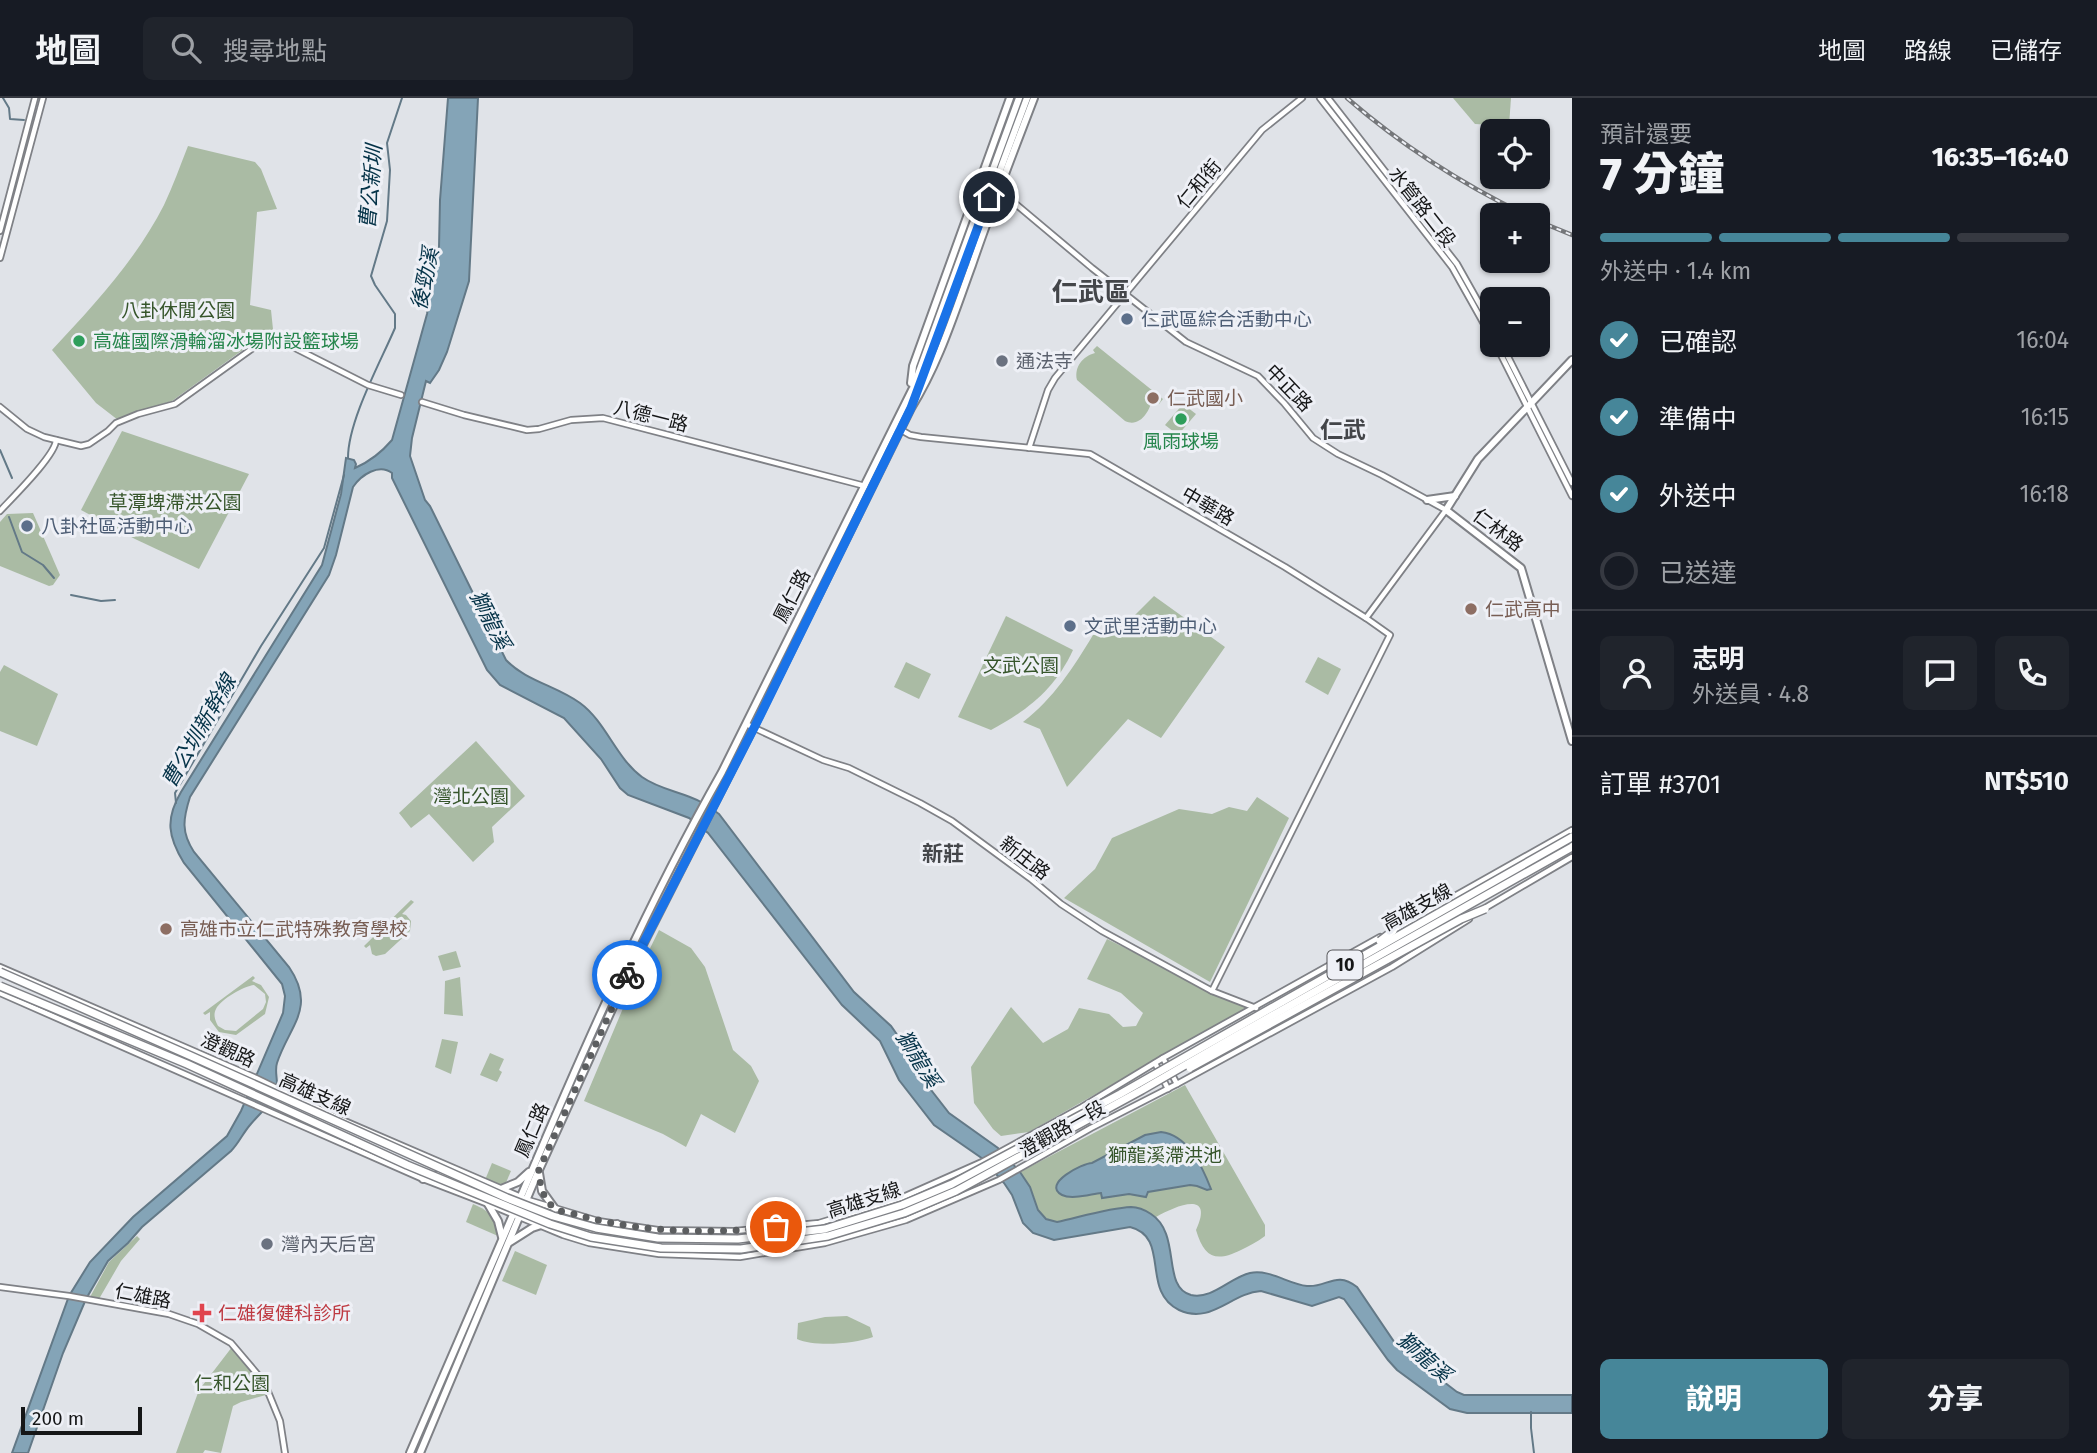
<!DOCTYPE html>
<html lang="zh-TW">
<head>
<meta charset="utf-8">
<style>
  body { margin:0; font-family:"Fira Sans","Noto Sans TC",sans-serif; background:#20242c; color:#f1f3f6; height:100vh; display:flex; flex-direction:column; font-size:26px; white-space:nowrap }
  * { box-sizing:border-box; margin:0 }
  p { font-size:23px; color:#9ea1a6 }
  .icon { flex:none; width:38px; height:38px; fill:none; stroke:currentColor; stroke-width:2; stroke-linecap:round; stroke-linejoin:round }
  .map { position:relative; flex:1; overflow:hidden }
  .sheet { display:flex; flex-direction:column; background:#171b24; width:525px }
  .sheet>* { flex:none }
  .controls { position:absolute; left:1480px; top:21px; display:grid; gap:14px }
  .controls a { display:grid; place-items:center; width:70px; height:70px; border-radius:10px; background:#171b24; box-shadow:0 2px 5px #0004; font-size:35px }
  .scale { position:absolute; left:21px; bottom:18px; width:121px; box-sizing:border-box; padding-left:7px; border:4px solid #151617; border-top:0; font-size:19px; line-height:24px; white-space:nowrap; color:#151617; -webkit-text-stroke:5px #eef0f6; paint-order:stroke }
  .pin { position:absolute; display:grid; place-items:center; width:60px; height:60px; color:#fff; margin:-30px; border:4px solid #fff; border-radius:50%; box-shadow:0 2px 7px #0007 }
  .courier { position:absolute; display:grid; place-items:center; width:70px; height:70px; margin:-35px; border:5px solid #1a73e8; border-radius:50%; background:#fff; color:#222; box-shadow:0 2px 9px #0007 }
  .summary em { font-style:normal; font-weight:800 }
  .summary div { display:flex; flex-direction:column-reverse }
  .summary { display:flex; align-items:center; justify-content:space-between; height:119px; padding:0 28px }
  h1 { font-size:46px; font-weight:800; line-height:52px }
  .bar { display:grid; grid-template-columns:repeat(4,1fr); gap:10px 7px; align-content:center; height:84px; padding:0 28px }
  .bar i { height:9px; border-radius:5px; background:#363941 }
  .bar .active { background:#468699 }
  .bar p { grid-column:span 4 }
  .line { display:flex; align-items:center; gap:18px; padding:0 28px; border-top:2px solid #363941 }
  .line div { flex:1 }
  .round { display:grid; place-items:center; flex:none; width:74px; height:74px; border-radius:10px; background:#20242c }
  ol { padding:0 28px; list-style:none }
  li { display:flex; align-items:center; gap:21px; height:77px }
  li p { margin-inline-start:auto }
  li .icon { padding:7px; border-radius:50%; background:#468699; color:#fff; stroke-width:4 }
  li:last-child { color:#9ea1a6 }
  li i { width:38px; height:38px; border:4px solid #363941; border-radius:50% }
  .primary-button { display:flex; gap:14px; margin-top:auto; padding:14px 28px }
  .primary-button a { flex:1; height:80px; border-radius:10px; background:#468699; color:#fff; font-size:28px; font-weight:800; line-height:80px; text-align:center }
  .primary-button a+a { background:#20242c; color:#f1f3f6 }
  header { display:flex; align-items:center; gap:42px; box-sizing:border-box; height:98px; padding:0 35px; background:#171b24; border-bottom:2px solid #363941 }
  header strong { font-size:33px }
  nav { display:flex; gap:38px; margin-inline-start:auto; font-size:24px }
  .search { width:490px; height:63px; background:#20242c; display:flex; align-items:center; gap:18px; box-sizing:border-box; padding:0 24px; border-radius:10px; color:#9ea1a6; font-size:26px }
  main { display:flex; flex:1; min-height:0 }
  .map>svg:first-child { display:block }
  .green { fill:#aabba4; fill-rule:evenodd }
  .water { fill:#84a4b7; stroke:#637987; stroke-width:2 }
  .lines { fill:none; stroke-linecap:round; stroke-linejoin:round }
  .stream { stroke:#637987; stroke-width:2 }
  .minor-casing { stroke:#7f8186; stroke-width:8 }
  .major-casing { stroke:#7f8186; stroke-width:10 }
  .minor { stroke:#fff; stroke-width:4.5 }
  .major { stroke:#fff; stroke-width:6 }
  .rail-casing { stroke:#75777a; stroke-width:4.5 }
  .rail { stroke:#eef0f6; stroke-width:2; stroke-dasharray:5; stroke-linecap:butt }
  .highway-bridge-casing { stroke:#7f8186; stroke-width:10; stroke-linecap:butt }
  .highway-bridge { stroke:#fff; stroke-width:7 }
  .done { stroke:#5c5e60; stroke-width:7; stroke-dasharray:0 12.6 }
  .route { stroke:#1a73e8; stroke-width:9 }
  .service-dot { fill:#5c6f8a; stroke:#eef0f6; stroke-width:2.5 }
  .leisure-dot { fill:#2e9e5b; stroke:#eef0f6; stroke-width:2.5 }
  .worship-dot { fill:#6b7280; stroke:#eef0f6; stroke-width:2.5 }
  .education-dot { fill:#8d6e63; stroke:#eef0f6; stroke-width:2.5 }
  .health-dot { fill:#e0444e; stroke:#eef0f6; stroke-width:2.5 }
  .labels { text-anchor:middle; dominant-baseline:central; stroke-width:6; stroke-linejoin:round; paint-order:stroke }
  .shield { fill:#eef0f6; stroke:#56575a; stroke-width:2 }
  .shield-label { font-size:18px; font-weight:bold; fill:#151617 }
  .street-label { font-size:19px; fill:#151617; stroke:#eef0f6 }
  .park-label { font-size:19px; fill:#36552b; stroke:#eef0f6 }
  .service-label { font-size:19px; fill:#4e5e75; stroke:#eef0f6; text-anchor:start }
  .leisure-label { font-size:19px; fill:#27864d; stroke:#eef0f6; text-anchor:start }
  .worship-label { font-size:19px; fill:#5b616d; stroke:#eef0f6; text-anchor:start }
  .education-label { font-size:19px; fill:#785e54; stroke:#eef0f6; text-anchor:start }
  .health-label { font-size:19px; fill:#be3a42; stroke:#eef0f6; text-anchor:start }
  .water-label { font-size:21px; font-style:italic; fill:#053348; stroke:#eef0f6 }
  .neighbourhood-label { font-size:21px; font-weight:bold; fill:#44464a; stroke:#eef0f6 }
  .quarter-label { font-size:23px; font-weight:bold; fill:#44464a; stroke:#eef0f6 }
  .district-label { font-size:26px; font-weight:bold; fill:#44464a; stroke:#eef0f6 }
</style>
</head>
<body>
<header>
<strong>地圖</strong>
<div class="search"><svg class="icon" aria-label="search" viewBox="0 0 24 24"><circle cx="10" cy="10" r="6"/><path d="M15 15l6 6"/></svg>搜尋地點</div>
<nav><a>地圖</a><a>路線</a><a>已儲存</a></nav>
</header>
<main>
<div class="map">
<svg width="1572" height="1355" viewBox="0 0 1572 1355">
  <rect width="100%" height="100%" fill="#e0e3e8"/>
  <g class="green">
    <polygon points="1453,0 1511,0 1509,28 1475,26"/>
    <path d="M 188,48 L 255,64 L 261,71 L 277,111 L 257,114 L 250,207 L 271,212 L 274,241 L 251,246 L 172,303 L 133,315 L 118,322 L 96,305 L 52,252 C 93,208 136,162 164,107 C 173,88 180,68 188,48 Z"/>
    <path d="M 1097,248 L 1163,301 L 1159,306 L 1152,301 C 1150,313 1140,330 1125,323 L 1077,282 C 1074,269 1083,258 1095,255 L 1093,252 Z"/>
    <polygon points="1183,306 1196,316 1178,337 1165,327"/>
    <polygon points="122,333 249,376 199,471 135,441 81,412"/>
    <polygon points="33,415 60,477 53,487 49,488 0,468 0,424 7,416"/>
    <path d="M 1154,498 L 1225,549 L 1161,640 L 1128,621 L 1067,689 L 1040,631 L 1023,624 C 1054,600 1073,570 1093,537 L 1115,537 Z"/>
    <path d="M 1006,518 L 1073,552 C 1055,591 1028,612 991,632 L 958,619 Z"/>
    <polygon points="1318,559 1341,571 1328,597 1305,584"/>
    <polygon points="906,564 931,576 919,601 894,589"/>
    <polygon points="4,567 58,596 37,648 0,633 0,574"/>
    <polygon points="476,643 525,698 492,729 494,744 473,764 429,716 411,730 399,715"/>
    <polygon points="1257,699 1289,720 1210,884 1064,800 1095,771 1112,740 1179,711 1212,716 1229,709 1247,713"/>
    <polygon points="411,802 414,804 402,816 406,817 411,823 410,833 385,856 376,858 372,856 370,847 366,850 364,848"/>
    <polygon points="659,832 691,850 705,869 733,952 751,968 759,983 735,1035 701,1016 686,1049 663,1036 584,1003 637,877"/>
    <polygon points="1107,841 1247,910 1029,1034 1001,1038 993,1031 974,1005 971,969 1011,909 1043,945 1068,931 1079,910 1109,916 1123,929 1136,928 1143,915 1121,895 1087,881"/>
    <polygon points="456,853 461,869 443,873 438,858"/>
    <path d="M 253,878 L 255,880 L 252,883 L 261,887 L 269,899 L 265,916 L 236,937 L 219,934 L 210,922 L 210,914 L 205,917 L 203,915 ZM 254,887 L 265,896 L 266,904 L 263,911 L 236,933 L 225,932 L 218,928 C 215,922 213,917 216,911 C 221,901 244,888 254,887 Z"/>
    <polygon points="460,879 463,918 444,916 445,883"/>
    <polygon points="442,941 458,944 451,976 435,969"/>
    <polygon points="490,955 504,961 499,972 502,974 497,984 480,977"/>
    <path d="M 1185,987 L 1265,1127 L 1265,1138 C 1257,1144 1249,1148 1241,1152 C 1215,1165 1204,1159 1196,1132 C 1215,1091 1175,1108 1156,1119 L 1145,1113 L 1133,1109 L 1057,1124 C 1034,1119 1039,1107 1030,1089 C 1028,1084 1023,1079 1020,1074 Z"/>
    <polygon points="492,1065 511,1073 505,1087 501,1089 485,1082"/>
    <path d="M 473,1106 C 492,1114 494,1119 498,1138 L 466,1124 Z"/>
    <polygon points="137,1138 140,1141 121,1163 99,1201 90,1199 109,1164"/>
    <polygon points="515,1153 547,1167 536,1197 502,1183"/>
    <path d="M 847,1218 L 870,1229 L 873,1239 C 853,1246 815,1249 797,1241 L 798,1225 L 825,1219 Z"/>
    <polygon points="232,1249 254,1274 266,1297 241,1304 233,1308 221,1355 205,1352 203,1355 176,1355 199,1292"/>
  </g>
  <g class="water">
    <path d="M 448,0 L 478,0 L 469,183 L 447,254 L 439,272 L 430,285 L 426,283 L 412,340 L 410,358 L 425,402 L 430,408 L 506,562 C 526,583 557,588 580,605 C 606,624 616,660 642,679 C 660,692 683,694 701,704 C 708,707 713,712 719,716 L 854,894 L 891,928 L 898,938 L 914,970 L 949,1015 L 998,1050 L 1020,1074 L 1030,1089 L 1038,1112 L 1046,1121 L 1057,1124 C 1080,1119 1109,1110 1131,1109 C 1138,1109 1145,1112 1151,1116 C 1182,1136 1161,1189 1191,1197 C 1212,1202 1231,1179 1250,1175 C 1270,1171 1288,1186 1307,1188 C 1327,1190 1336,1172 1357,1189 L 1397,1248 L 1457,1294 L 1464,1297 L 1572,1297 L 1572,1315 L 1467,1315 L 1450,1311 L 1397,1272 L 1388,1262 L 1344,1201 L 1339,1199 L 1312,1208 L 1261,1193 C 1231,1195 1211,1227 1179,1212 C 1140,1193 1171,1139 1130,1129 L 1054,1142 L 1033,1135 L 1023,1125 L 1012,1097 L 1004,1085 L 983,1061 L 934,1027 L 899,982 L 880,943 L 842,907 L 708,735 L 689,720 L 628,697 L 620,690 L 601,661 L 564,620 L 500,587 L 487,572 L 392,380 L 392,375 C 379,365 361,377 353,389 L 336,457 L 329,477 L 190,699 C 183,721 181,734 194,754 L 289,869 C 317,910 289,928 277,965 C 274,974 279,984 276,992 C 271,1007 260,1015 250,1027 C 243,1035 239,1045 231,1053 L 142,1129 L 128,1145 L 108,1163 L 86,1201 L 63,1255 L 28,1355 L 12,1355 L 69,1198 L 90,1164 L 133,1119 L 227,1038 L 241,1013 L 283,915 L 285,898 L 282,886 L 184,765 C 168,739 165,721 181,694 L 322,467 L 341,396 L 346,360 L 354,362 L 356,366 L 355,370 C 371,363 381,355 392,342 L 427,216 L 439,149 L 440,102 Z"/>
    <path d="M 1161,1034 C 1188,1037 1202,1068 1211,1091 L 1207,1092 L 1197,1088 L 1190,1087 L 1148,1094 L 1146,1099 L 1129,1096 L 1102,1100 L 1101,1095 C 1091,1096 1072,1102 1062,1097 C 1041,1086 1083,1065 1092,1065 L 1145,1037 Z"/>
  </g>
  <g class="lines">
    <g class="stream">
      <polyline points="3,0 9,10 10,21 24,22"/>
      <polyline points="0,352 12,380"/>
      <path d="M 348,360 C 348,323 380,265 395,230 L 395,216 L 375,187 L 371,178 L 387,123 L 390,72 L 387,45 L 402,0"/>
      <polyline points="9,419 22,454 43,467 54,480"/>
      <polyline points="71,497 101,503 115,502"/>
      <polyline points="176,705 175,695 261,548 324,450 344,377"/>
      <polyline points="1531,1314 1531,1330 1534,1355"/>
    </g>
    <g class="minor-casing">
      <g id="minor">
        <polyline points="1320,0 1452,169 1493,242"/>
        <polyline points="1328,0 1457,166 1493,230"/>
        <polyline points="999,92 1092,170 1186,244 1258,278 1284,305 1313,340 1338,356 1382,377 1446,412 1366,520"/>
        <polyline points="0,133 35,0"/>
        <polyline points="0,160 43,0"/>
        <polyline points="1496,247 1572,398"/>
        <polyline points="1502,247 1572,385"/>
        <polyline points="422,304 464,317 527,332 539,331 571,322 603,320 865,388"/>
        <polyline points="0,309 27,331 44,339 81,348 89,346 108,333 116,325 138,316 175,306 253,250 282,247 295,250 368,287 401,297"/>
        <polyline points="894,328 910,337 921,339 1090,356 1285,469 1366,520 1390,537 1212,893"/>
        <polyline points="1029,350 1048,292 1055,280 1262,32 1302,0"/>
        <path d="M 0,413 C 12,400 56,357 56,342"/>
        <polyline points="746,626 823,662 849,670 920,705 952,723 1031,781 1061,806 1102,833 1212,893 1256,910"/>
        <polyline points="1485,810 1572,759"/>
        <polyline points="1391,834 1572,732"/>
        <polyline points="0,869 256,980 340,1021 528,1102 598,1123 658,1132 734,1133 819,1125 901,1100 982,1064 1082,1009 1163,960 1380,839"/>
        <polyline points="0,895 423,1081 488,1106 563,1137 589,1145 659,1156 740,1159 825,1145 906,1122 999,1082 1091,1030 1177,986 1392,869 1469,821"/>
        <polyline points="1163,960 1177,986"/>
        <polyline points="1155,965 1168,991"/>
        <polyline points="0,1189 69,1198 169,1216 198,1226 231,1245 264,1284 280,1323 285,1355"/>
      </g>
    </g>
    <g class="major-casing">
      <g id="major">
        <polyline points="1572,262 1478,361 1446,412 1521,470 1572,643"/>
        <polyline points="911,285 913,268 1010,0"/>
        <polyline points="918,292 1027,0"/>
        <polyline points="1427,402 1455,398"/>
        <polyline points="539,1075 542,1093 555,1111"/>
        <polyline points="423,1081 443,1076 499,1101"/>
        <polyline points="501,1091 518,1084 529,1074"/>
        <polyline points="488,1106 498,1123 502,1139"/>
        <polyline points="520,1111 599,1135 617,1126"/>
        <polyline points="510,1144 532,1130 541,1127"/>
        <path d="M 410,1355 C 449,1264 488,1173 528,1082 C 587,943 648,805 722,674 L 913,290 L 1019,0"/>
        <path d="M 420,1355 L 538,1074 L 628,876 L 750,636 L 911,310 C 939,265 954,216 972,167 C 991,111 1013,55 1034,0"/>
      </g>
    </g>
    <use href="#minor" class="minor"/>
    <use href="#major" class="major"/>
    <g class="rail-casing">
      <g id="rail">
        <path d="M 1347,0 C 1401,47 1462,86 1526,117"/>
        <polyline points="1538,123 1572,137"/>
      </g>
    </g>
    <use href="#rail" class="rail"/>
    <g class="highway-bridge-casing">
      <g id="highway-bridge">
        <polyline points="1380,843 1393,833"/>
        <polyline points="0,874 191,958 507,1100 553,1118 596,1130 658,1140 738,1141 825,1131 902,1107 952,1086 1120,996 1572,739"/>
        <polyline points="0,888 187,966 407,1067 550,1126 591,1139 661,1150 741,1151 828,1138 904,1115 956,1093 1142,992 1234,939 1572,749"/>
        <polyline points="1190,970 1461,821 1485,811"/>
      </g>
    </g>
    <use href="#highway-bridge" class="highway-bridge"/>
  </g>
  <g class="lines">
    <path class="done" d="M 627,877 L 538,1074 C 541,1087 542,1099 552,1108 C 558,1114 570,1115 578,1117 C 643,1135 710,1136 776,1129"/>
    <polyline class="route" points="627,877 754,630 911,310 989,99"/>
  </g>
  <g class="service-dot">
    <circle cx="1127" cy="221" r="7"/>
    <circle cx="27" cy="428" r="7"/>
    <circle cx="1070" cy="528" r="7"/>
  </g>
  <g class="leisure-dot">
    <circle cx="79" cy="243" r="7"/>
    <circle cx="1181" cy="321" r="7"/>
  </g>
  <g class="worship-dot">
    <circle cx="1002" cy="263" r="7"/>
    <circle cx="267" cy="1146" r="7"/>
  </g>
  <g class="education-dot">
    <circle cx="1153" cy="300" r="7"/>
    <circle cx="1471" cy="511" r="7"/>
    <circle cx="166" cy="831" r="7"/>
  </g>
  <path class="health-dot" d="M198.5 1204.5h7v7h7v7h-7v7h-7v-7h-7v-7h7z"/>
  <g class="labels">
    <rect class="shield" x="1327.5" y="852.5" width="35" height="29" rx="5"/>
    <g class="shield-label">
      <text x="1345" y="867">10</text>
    </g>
    <g class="street-label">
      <text transform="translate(1199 86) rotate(-50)">仁和街</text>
      <text transform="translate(1422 109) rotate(52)">水管路二段</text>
      <text transform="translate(1289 290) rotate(46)">中正路</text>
      <text transform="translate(651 318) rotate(14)">八德一路</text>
      <text transform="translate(1208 408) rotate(30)">中華路</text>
      <text transform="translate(1498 432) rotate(37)">仁林路</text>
      <text transform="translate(792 498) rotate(-63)">鳳仁路</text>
      <text transform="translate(1025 760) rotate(38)">新庄路</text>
      <text transform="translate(1417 809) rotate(-29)">高雄支線</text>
      <text transform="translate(228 952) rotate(24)">澄觀路</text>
      <text transform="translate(315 996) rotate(24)">高雄支線</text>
      <text transform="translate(1062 1031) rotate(-29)">澄觀路一段</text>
      <text transform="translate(532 1032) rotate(-67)">鳳仁路</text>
      <text transform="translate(864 1102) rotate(-18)">高雄支線</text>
      <text transform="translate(143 1198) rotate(11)">仁雄路</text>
    </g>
    <g class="park-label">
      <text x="178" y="212">八卦休閒公園</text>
      <text x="175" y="404">草潭埤滯洪公園</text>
      <text x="1021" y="567">文武公園</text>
      <text x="471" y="698">灣北公園</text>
      <text x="1165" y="1057">獅龍溪滯洪池</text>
      <text x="232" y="1285">仁和公園</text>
    </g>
    <g class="service-label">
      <text x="1141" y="221">仁武區綜合活動中心</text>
      <text x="41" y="428">八卦社區活動中心</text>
      <text x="1084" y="528">文武里活動中心</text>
    </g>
    <g class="leisure-label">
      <text x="93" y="243">高雄國際滑輪溜冰場附設籃球場</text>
      <text x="1181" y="343" text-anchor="middle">風雨球場</text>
    </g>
    <g class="worship-label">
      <text x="1016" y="263">通法寺</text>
      <text x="281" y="1146">灣內天后宮</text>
    </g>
    <g class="education-label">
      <text x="1167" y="300">仁武國小</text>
      <text x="1485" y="511">仁武高中</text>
      <text x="180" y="831">高雄市立仁武特殊教育學校</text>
    </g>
    <g class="health-label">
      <text x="218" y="1215">仁雄復健科診所</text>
    </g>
    <g class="water-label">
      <text transform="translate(371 89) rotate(-85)">曹公新圳</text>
      <text transform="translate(425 181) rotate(-78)">後勁溪</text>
      <text transform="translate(490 522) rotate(63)">獅龍溪</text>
      <text transform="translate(199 633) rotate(-60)">曹公圳新幹線</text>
      <text transform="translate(918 961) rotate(58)">獅龍溪</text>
      <text transform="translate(1424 1259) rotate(41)">獅龍溪</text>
    </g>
    <g class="neighbourhood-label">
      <text x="943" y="756">新莊</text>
    </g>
    <g class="quarter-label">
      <text x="1343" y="332">仁武</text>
    </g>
    <g class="district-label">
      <text x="1091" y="194">仁武區</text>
    </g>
  </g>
</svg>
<div class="controls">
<a><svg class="icon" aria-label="locate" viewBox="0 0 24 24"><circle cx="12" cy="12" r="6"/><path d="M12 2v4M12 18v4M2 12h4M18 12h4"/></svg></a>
<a>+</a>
<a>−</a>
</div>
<div class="scale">200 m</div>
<div class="pin" style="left:776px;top:1129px;background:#ea580c"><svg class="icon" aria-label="bag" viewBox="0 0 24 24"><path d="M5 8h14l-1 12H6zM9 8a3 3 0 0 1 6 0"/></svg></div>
<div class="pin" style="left:989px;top:99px;background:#1f2937"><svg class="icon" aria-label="home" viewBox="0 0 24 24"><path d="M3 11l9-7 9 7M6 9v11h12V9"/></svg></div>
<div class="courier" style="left:627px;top:877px"><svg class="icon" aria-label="bike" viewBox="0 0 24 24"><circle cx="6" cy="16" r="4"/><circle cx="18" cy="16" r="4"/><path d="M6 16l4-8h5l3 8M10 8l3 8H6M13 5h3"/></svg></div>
</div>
<section class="sheet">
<div class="summary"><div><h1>7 分鐘</h1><p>預計還要</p></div><em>16:35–16:40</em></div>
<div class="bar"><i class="active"></i><i class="active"></i><i class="active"></i><i></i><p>外送中 · 1.4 km</p></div>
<ol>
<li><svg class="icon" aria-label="check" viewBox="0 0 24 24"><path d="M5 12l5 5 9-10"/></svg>已確認<p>16:04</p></li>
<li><svg class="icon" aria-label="check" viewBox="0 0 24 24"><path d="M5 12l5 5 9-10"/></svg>準備中<p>16:15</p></li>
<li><svg class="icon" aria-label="check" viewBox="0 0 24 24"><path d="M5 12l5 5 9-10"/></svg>外送中<p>16:18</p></li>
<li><i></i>已送達</li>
</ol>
<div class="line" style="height:126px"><a class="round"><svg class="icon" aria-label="person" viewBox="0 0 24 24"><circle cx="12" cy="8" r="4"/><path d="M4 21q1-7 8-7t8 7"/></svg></a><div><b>志明</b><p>外送員 · 4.8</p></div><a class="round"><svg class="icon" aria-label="chat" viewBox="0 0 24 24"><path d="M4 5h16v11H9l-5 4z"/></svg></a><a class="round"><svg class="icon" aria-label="phone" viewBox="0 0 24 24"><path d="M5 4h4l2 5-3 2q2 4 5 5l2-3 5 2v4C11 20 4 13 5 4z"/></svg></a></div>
<div class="line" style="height:91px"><div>訂單 #3701</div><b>NT$510</b></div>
<div class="primary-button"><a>說明</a><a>分享</a></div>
</section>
</main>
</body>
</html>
